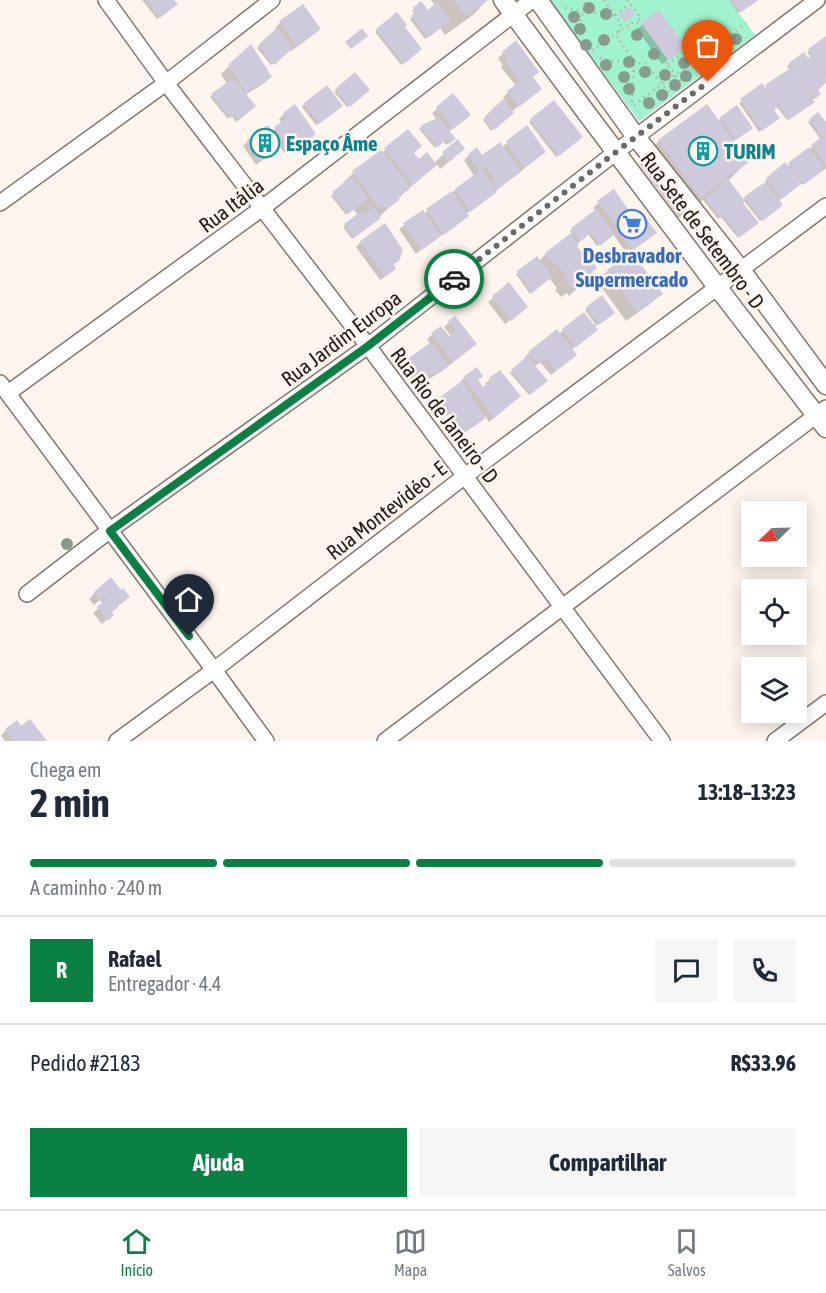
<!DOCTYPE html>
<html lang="pt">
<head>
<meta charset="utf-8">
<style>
  body { margin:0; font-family:"Asap Condensed",sans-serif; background:#f6f6f7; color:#1f2937; height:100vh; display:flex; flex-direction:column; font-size:22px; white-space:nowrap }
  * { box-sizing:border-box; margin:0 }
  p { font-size:20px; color:#747a83 }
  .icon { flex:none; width:33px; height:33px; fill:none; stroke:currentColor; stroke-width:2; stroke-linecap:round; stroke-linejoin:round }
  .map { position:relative; height:741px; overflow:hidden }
  .drawer { display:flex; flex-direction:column; background:#fff; flex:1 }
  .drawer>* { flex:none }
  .needle { width:39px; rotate:247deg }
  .fabs { position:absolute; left:741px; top:501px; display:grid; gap:12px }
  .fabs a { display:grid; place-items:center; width:66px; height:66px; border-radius:0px; background:#fff; box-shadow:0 3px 15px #0003; font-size:30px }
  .pin { position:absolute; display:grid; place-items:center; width:51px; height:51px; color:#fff; margin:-62px -26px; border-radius:50% 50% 50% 0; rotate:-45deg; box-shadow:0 0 6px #0007 }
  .pin .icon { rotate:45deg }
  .courier { position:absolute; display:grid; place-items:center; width:60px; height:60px; margin:-30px; border:4px solid #0b8043; border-radius:50%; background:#fff; color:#222; box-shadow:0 2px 8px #0007 }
  .overview em { font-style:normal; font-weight:700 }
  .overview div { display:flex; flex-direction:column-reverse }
  .overview { display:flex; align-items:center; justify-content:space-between; height:102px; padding:0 30px }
  h1 { font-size:39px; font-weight:700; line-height:45px }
  .bar { display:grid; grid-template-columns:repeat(4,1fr); gap:9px 6px; align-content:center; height:72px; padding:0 30px }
  .bar i { height:8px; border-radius:4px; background:#e0e1e3 }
  .bar .selected { background:#0b8043 }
  .bar p { grid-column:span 4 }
  .line { display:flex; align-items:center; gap:15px; padding:0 30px; border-top:2px solid #e0e1e3 }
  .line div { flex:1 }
  .round { display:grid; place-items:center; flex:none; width:63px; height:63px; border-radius:0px; background:#f6f6f7 }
  .button { display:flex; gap:12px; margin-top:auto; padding:12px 30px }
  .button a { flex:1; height:69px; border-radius:0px; background:#0b8043; color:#fff; font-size:24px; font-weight:700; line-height:69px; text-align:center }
  .button a+a { background:#f6f6f7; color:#1f2937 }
  .tabs { display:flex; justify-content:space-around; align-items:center; height:84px; border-top:2px solid #e0e1e3; background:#fff; font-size:16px; color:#747a83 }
  .tabs a { display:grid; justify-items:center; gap:3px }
  .tabs .selected { color:#0b8043 }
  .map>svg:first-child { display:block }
  .green { fill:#a0f3ce }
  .shadow { fill:#0003 }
  .building { fill:#cfcadb }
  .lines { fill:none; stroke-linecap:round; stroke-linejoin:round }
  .minor-casing { stroke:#83766b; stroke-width:18 }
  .tertiary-casing { stroke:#83766b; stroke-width:21 }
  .path { stroke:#b9b2ab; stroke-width:3; stroke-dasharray:1.5 4.5; stroke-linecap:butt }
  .minor { stroke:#fff; stroke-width:15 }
  .tertiary { stroke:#fff; stroke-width:18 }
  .tree { fill:#879c8f }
  .done { stroke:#6e6862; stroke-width:6; stroke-dasharray:0 10.8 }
  .route { stroke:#0b8043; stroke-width:8 }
  .labels { text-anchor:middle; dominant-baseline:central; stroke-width:5; stroke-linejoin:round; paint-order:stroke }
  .culture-label { font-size:21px; font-weight:bold; fill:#0d838f; stroke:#fef6ee; text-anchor:start }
  .street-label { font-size:21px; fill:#201b17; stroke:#fef6ee }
  .shop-label { font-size:21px; font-weight:bold; fill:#366cbe; stroke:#fef6ee }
</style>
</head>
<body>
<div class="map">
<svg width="826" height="741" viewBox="0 0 826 741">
  <rect width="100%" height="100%" fill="#fef6ee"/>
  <polygon class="green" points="551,0 729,0 755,35 639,121 550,1"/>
  <g class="shadow">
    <polygon points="142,0 172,0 176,4 157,19"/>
    <polygon points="431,0 487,0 473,15 445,35 440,28 425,39 410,19 415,15 412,11 421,4 427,12 435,6"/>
    <polygon points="729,0 757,0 738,13"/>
    <polygon points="303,6 314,34 291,51 290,49 271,65 257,48 277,30 275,28 280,23"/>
    <polygon points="659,12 679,52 662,64 637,29"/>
    <polygon points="403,27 418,51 401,65 375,32 377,30"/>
    <polygon points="826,37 826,82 816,90 819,94 812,100 811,103 787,120 777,107 773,110 776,120 759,132 739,103 762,85 764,89 790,70 787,66 803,54 807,60 811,57 807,52"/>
    <polygon points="516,42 532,77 535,94 511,112 491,131 483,120 505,100 503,97 516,86 501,67 503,65 498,58"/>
    <polygon points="251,46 271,77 263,84 245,95 254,106 236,122 231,115 228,119 210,97 227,84 221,74"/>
    <polygon points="355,75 368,90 347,107 334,92"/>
    <polygon points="453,95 464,120 448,132 452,141 446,145 443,141 435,148 419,129 437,120 432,113"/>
    <polygon points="554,102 579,139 556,157 529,122"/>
    <polygon points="304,105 339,108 316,125 302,107"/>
    <polygon points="706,106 717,121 721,118 749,130 732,142 747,162 728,181 741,203 757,222 738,238 721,217 718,219 703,200 679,218 638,162 659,141"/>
    <polygon points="284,114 309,139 298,146 296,144 284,153 280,147 256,165 243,146 248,141 272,132 282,124 279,119"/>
    <polygon points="818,114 826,125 826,170 824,168 802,185 800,182 778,201 781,205 760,221 743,200 766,183 765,181 767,179 785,165 787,167 821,140 808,122"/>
    <polygon points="527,128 539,157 466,214 465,218 441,236 440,234 416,254 399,229 422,212 424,214 474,176 464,160 469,155 476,149 482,157 502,147"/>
    <polygon points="408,131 413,153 419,161 434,163 457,142 455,157 440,169 437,164 408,189 377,219 352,239 343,227 358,215 353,209 346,215 331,196 339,189 338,188 353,173 382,153"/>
    <polygon points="598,203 650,238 627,254 613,234 597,246 588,234 577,244 576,246 587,262 592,275 569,296 567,293 561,297 555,290 557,288 549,278 530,294 516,274 537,258 539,261 546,254 572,234 570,231 596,211 593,208"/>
    <polygon points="361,242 389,274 380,280 356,247"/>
    <polygon points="608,271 661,294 650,304 626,321 597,281"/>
    <polygon points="509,284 521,311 505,324 488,302"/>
    <polygon points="587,308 611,315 594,327 591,334 571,350 570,360 551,375 540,362 534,367 546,381 529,395 510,373 526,360 524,358 529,353 559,334 563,330 593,326 595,324 585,310"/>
    <polygon points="454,318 470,349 442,371 429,379 428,376 416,384 402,366 430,344 427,339 441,328 448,338 451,336 444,327"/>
    <polygon points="464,378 477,380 483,389 487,386 485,384 490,379 514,401 489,422 485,416 464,433 449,413 444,417 435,404 460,384 459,383"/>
    <polygon points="121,592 116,608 111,613 112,615 102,624 93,613 103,604 100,600 94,605 89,599 94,594"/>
    <polygon points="17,722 21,728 45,741 5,741 1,735"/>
  </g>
  <g class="building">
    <polygon points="146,0 174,0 178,4 160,18"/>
    <polygon points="454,0 488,0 466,16"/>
    <polygon points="732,0 759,0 741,12"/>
    <polygon points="421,1 428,10 437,2 451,20 428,38 411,16 416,12 413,8"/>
    <polygon points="303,4 321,29 297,47 279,21"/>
    <polygon points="629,7 635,15 625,22 619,14"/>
    <polygon points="659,10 686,47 668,60 641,23"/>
    <polygon points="397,12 407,25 405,27 422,49 404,64 376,29"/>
    <polygon points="277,28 293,48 274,65 258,45"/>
    <polygon points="362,28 368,36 351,49 345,42"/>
    <polygon points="826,36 826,74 808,49"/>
    <polygon points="516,40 539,72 533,77 542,89 519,107 507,91 520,81 505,61 508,59 502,52"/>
    <polygon points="251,44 272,77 246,92 228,65"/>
    <polygon points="804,52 808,58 811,55 826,75 826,83 818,90 821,94 815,99 793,70 815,102 789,120 765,85 792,67 789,63"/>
    <polygon points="355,72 370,90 350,107 335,89"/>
    <polygon points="233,78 256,106 238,121 234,114 231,118 211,94"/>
    <polygon points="762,83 779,107 774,110 780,118 762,131 740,99"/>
    <polygon points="327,85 343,106 319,124 303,104"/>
    <polygon points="453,93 471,115 453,129 436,107"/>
    <polygon points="503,99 514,113 494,130 484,117"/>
    <polygon points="554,100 583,137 559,156 530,119"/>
    <polygon points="295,104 316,134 304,143 302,140 289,149 274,127 286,119 283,113"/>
    <polygon points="707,104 749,162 700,198 658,140"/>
    <polygon points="737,105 753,128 736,140 720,117"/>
    <polygon points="818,112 826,122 826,165 811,145 822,137 809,119"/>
    <polygon points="439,117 456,139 449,144 446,140 438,147 420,126"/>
    <polygon points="268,125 283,146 262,161 247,140"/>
    <polygon points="527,125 546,152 524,168 506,141"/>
    <polygon points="408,129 422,146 414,153 419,159 427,152 437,165 413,185 384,148"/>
    <polygon points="458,139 465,149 448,162 442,152"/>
    <polygon points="500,142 521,172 497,189 492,181 495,179 485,166 481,169 497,192 470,212 455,189 479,171 468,154 477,147 482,155"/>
    <polygon points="809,147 825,169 805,184 788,163"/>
    <polygon points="381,150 408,183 409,190 400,194 399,200 389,208 378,207 352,171"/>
    <polygon points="785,162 802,183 782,199 766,178"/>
    <polygon points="353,177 368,199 348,214 332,192"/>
    <polygon points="728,179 745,201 743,203 759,223 740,237 723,216 721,218 705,198"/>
    <polygon points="765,182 783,205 763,221 744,197"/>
    <polygon points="614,189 633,216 640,211 657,233 633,250 597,201"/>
    <polygon points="452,191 469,216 444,235 426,209"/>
    <polygon points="374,207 381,218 354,238 344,224 361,211 364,215"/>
    <polygon points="596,209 615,234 600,246 591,233 581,241 571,228"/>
    <polygon points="423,210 441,236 422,250 403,223"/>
    <polygon points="385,223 403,250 399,261 394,264 396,269 385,277 360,241"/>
    <polygon points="571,233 579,245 577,246 587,260 590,258 597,268 592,272 594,275 580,286 578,283 572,288 564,278 566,276 556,263 554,264 545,253"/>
    <polygon points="634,255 663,294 637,312 607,270 620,260 623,264"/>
    <polygon points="537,256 552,277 532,293 517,271"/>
    <polygon points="509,282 528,307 511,321 492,296"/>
    <polygon points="602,295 615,313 599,325 586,307"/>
    <polygon points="584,312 598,330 576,347 562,329"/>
    <polygon points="455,316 477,344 453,362 431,333 441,326 449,336 456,330 448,321"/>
    <polygon points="557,329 577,355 556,371 546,358 538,365 528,352"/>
    <polygon points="431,342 449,366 435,375 433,373 422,380 406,360"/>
    <polygon points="527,356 548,381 531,394 511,370"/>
    <polygon points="477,367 483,376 478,380 483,387 491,381 489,378 500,370 521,396 494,418 463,377"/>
    <polygon points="462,381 473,397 471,398 486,418 466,432 452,412 447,416 436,400"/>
    <polygon points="111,577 121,590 123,588 130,597 118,606 118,608 111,611 114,615 108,621 97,607 107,598 106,596 100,601 93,593"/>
    <polygon points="30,719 47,741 14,741 5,729 17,720 21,726"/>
  </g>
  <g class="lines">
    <g class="minor-casing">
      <g id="minor">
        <polyline points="106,0 166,83 368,346 662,741"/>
        <polyline points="0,203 166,83 272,0"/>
        <polyline points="0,383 214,670 266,741"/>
        <polyline points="8,393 261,209 532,0"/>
        <polyline points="27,594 110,530 368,346 616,152 817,0"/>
        <polyline points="117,741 214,670 465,476 826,206"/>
        <polyline points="385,741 826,408"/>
        <polyline points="775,741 826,703"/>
      </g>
    </g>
    <g class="tertiary-casing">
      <g id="tertiary">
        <polyline points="503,0 582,107 718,288 826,428"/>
        <polyline points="538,0 636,137 741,270 826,385"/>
      </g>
    </g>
    <g class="path">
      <polyline points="604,0 621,23 617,38 637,63 646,64 669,93"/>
      <polyline points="627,0 641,18 636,21 675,75 684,82"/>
      <polyline points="565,8 615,16"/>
      <polyline points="615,15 630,4"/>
      <polyline points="579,27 586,0"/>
      <polyline points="717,31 730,47"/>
      <polyline points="592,50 636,20"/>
      <polyline points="691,52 718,33"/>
      <path d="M 600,58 C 612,63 620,61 632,57"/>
      <polyline points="667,64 685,51 702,55"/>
      <polyline points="632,102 634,61"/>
      <polyline points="634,105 746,23"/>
    </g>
    <use href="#minor" class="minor"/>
    <use href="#tertiary" class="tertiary"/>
  </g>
  <g class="tree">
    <circle cx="589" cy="8" r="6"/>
    <circle cx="606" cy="14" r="6"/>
    <circle cx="574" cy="17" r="6"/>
    <circle cx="580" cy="29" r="6"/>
    <circle cx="637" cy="35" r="6"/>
    <circle cx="717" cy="38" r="6"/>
    <circle cx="736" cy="39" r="6"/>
    <circle cx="604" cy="40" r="6"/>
    <circle cx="586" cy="45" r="6"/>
    <circle cx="700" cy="51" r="6"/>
    <circle cx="721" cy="51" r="6"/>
    <circle cx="654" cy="54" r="6"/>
    <circle cx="629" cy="62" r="6"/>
    <circle cx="684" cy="63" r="6"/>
    <circle cx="703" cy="63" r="6"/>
    <circle cx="606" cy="65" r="6"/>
    <circle cx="645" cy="72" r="6"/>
    <circle cx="665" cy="75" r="6"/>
    <circle cx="686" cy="76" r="6"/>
    <circle cx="624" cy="77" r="6"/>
    <circle cx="675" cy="85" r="6"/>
    <circle cx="629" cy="89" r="6"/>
    <circle cx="662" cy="95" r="6"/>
    <circle cx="649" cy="103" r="6"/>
    <circle cx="67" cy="544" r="6"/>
  </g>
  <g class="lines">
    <polyline class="done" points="454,279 616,152 708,82"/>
    <polyline class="route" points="189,636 110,531 368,346 454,279"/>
  </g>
  <defs>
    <g id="building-ring" transform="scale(1.5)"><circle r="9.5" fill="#fef6ee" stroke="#0f9aa8" stroke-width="1.5"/><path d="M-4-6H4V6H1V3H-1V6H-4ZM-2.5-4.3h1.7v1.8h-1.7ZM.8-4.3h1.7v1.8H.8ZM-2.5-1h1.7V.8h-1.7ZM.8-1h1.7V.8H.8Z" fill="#0f9aa8"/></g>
    <g id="supermarket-ring" transform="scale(1.5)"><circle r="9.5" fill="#fef6ee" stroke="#3f7fe0" stroke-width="1.5"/><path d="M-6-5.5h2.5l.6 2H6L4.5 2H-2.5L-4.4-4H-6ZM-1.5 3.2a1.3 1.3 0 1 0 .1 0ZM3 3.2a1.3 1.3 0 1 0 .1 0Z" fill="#3f7fe0"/></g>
  </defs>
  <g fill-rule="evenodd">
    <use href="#building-ring" x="265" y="143"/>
    <use href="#building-ring" x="703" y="151"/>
    <use href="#supermarket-ring" x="632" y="224"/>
  </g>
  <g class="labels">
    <g class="culture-label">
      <text x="286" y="143">Espaço Âme</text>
      <text x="724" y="151">TURIM</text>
    </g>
    <g class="street-label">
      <text transform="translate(231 205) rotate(-37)">Rua Itália</text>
      <text transform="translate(703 230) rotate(53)">Rua Sete de Setembro - D</text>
      <text transform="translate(341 338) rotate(-37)">Rua Jardim Europa</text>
      <text transform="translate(445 415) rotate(53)">Rua Rio de Janeiro - D</text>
      <text transform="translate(386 510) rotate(-38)">Rua Montevidéo - E</text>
    </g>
    <g class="shop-label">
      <text x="632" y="255">Desbravador<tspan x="632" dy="24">Supermercado</tspan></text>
    </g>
  </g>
</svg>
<div class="fabs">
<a><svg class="needle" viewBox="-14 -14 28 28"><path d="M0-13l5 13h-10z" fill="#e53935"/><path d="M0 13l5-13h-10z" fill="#747a83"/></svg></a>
<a><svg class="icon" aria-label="locate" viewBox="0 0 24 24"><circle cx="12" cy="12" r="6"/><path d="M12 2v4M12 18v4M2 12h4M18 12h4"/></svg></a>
<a><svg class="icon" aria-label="layers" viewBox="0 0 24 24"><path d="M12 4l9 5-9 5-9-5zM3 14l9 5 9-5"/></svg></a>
</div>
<div class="pin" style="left:708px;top:82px;background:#ea580c"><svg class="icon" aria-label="bag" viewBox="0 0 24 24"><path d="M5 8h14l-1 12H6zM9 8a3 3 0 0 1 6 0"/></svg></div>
<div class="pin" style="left:189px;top:636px;background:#1f2937"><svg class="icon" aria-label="home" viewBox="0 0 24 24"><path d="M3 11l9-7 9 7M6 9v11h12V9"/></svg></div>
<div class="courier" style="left:454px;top:279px"><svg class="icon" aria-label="car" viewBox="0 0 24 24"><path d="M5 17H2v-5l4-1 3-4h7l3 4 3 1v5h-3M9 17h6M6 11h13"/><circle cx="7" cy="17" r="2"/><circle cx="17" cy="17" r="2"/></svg></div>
</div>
<section class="drawer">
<div class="overview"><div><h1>2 min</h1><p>Chega em</p></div><em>13:18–13:23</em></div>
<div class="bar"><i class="selected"></i><i class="selected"></i><i class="selected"></i><i></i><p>A caminho · 240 m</p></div>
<div class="line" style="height:108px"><b class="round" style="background:#0b8043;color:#fff">R</b><div><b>Rafael</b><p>Entregador · 4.4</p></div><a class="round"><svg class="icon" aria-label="chat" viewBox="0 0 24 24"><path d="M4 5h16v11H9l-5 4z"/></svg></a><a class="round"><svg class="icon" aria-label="phone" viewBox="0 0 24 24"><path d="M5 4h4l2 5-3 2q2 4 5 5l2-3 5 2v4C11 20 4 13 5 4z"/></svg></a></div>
<div class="line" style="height:78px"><div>Pedido #2183</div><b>R$33.96</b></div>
<div class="button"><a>Ajuda</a><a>Compartilhar</a></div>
</section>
<nav class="tabs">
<a class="selected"><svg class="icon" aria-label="home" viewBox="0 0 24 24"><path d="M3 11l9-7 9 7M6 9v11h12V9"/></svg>Início</a>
<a><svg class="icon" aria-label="map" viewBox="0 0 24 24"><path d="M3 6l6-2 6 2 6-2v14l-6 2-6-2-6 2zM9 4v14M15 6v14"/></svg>Mapa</a>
<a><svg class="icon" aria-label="saved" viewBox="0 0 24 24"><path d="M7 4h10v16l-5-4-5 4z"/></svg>Salvos</a>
</nav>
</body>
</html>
